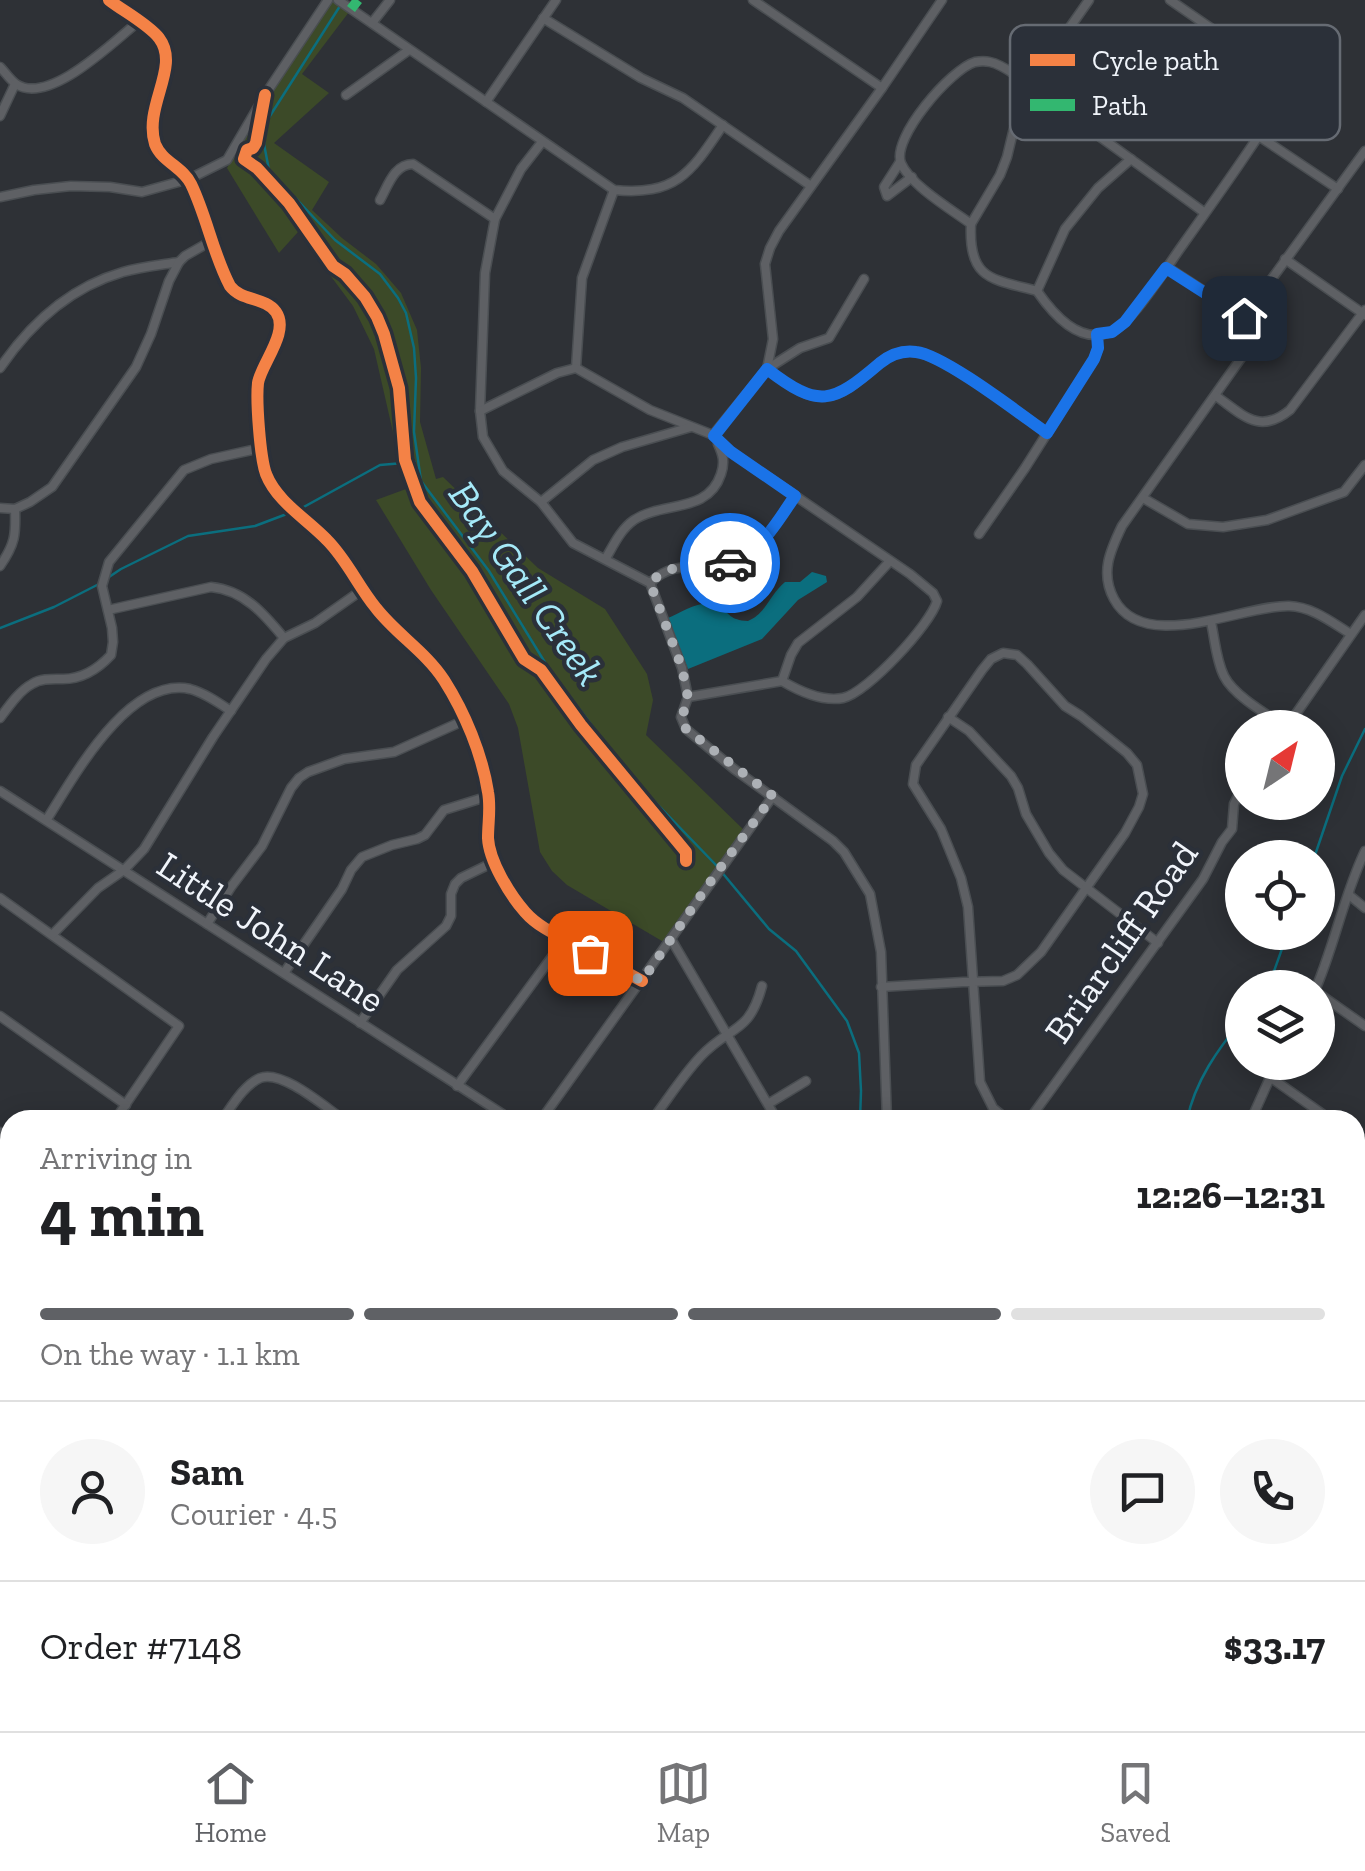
<!DOCTYPE html>
<html lang="en">
<head>
<meta charset="utf-8">
<style>
  body { margin:0; font-family:"Zilla Slab",serif; background:#f6f6f6; color:#202124; height:100vh; display:flex; flex-direction:column; font-size:38px; white-space:nowrap }
  * { box-sizing:border-box; margin:0 }
  p { font-size:32px; color:#757577 }
  .icon { flex:none; width:55px; height:55px; fill:none; stroke:currentColor; stroke-width:2; stroke-linecap:round; stroke-linejoin:round }
  .map { position:relative; flex:1; overflow:hidden }
  .drawer { position:absolute; left:0px; top:1110px; width:1365px; height:622px; display:flex; flex-direction:column; background:#fff; border-radius:30px 30px 0 0; box-shadow:0 5px 25px #0003 }
  .drawer>* { flex:none }
  .needle { width:65px; rotate:35deg }
  .buttons { position:absolute; left:1225px; top:710px; display:grid; gap:20px }
  .buttons a { display:grid; place-items:center; width:110px; height:110px; border-radius:50%; background:#fff; box-shadow:0 5px 25px #0003; font-size:50px }
  .pin { position:absolute; display:grid; place-items:center; width:85px; height:85px; color:#fff; margin:-42px; border-radius:20px; box-shadow:0 5px 15px #0006 }
  .courier { position:absolute; display:grid; place-items:center; width:100px; height:100px; margin:-50px; border:8px solid #1a73e8; border-radius:50%; background:#fff; color:#222; box-shadow:0 2px 12px #0007 }
  .overview em { font-style:normal; font-weight:700 }
  .overview div { display:flex; flex-direction:column-reverse }
  .overview { display:flex; align-items:center; justify-content:space-between; height:170px; padding:0 40px }
  h1 { font-size:65px; font-weight:700; line-height:75px }
  .bar { display:grid; grid-template-columns:repeat(4,1fr); gap:15px 10px; align-content:center; height:120px; padding:0 40px }
  .bar i { height:12px; border-radius:8px; background:#e0e0e0 }
  .bar .on { background:#5f6165 }
  .bar p { grid-column:span 4 }
  .line { display:flex; align-items:center; gap:25px; padding:0 40px; border-top:2px solid #e0e0e0 }
  .line div { flex:1 }
  .round { display:grid; place-items:center; flex:none; width:105px; height:105px; border-radius:52px; background:#f6f6f6 }
  .tab-bar { display:flex; justify-content:space-around; align-items:center; height:140px; border-top:2px solid #e0e0e0; background:#fff; font-size:28px; color:#757577 }
  .tab-bar a { display:grid; justify-items:center; gap:5px }
  .tab-bar .on { color:#5f6165 }
  .map>svg:first-child { display:block }
  .built { fill:#2e3643 }
  .green { fill:#3c4a28 }
  .forest { fill:#4e6130 }
  .water { fill:#0b6e7e }
  .lines { fill:none; stroke-linecap:round; stroke-linejoin:round }
  .stream { stroke:#0b6e7e; stroke-width:2.5 }
  .minor-casing { stroke:#4a4e52; stroke-width:11 }
  .minor { stroke:#5e6064; stroke-width:8 }
  .quiet { stroke:#33b770; stroke-width:10; stroke-dasharray:20 10; stroke-linecap:butt }
  .cycleway-casing { stroke:#2b3039; stroke-width:19 }
  .cycleway { stroke:#f48246; stroke-width:12 }
  .done { stroke:#acb0b5; stroke-width:10; stroke-dasharray:0 18 }
  .route { stroke:#1a73e8; stroke-width:12 }
  .labels { text-anchor:middle; dominant-baseline:central; stroke-width:9; stroke-linejoin:round; paint-order:stroke }
  .street-label { font-size:38px; fill:#f0f4fa; stroke:#2b3039 }
  .water-label { font-size:40px; font-style:italic; fill:#a5e9f8; stroke:#2b3039 }
  .key { fill:#2b3039; stroke:#666b73; stroke-width:2.5 }
  .key-label { font-size:28px; fill:#f0f4fa }
</style>
</head>
<body>
<div class="map">
<svg width="1365" height="1731" viewBox="0 0 1365 1731">
  <rect width="100%" height="100%" fill="#2e3136"/>
  <g class="built">
    <polygon points="1365,1431 1365,1597 1358,1606 1355,1604 1355,1445"/>
    <polygon points="0,1434 10,1434 10,1722 147,1723 141,1731 0,1731"/>
    <polygon points="258,1722 437,1722 437,1723 431,1731 252,1731"/>
  </g>
  <polygon class="green" points="331,0 349,12 302,74 329,93 274,143 329,182 312,210 342,238 376,264 401,293 417,330 421,368 420,422 436,479 443,477 538,568 605,609 647,674 653,700 646,735 746,832 667,944 567,885 552,871 540,852 518,728 509,704 431,590 376,500 406,489 374,349 353,306 298,232 279,253 227,168 270,94"/>
  <polygon class="forest" points="932,1723 1024,1723 1025,1731 938,1731"/>
  <path class="water" d="M 812,572 L 826,576 L 827,582 L 798,600 L 762,639 L 688,669 L 668,618 C 681,613 704,597 718,606 C 731,614 729,620 748,621 C 766,614 770,594 785,582 L 800,582 Z"/>
  <g class="lines">
    <g class="stream">
      <polyline points="340,6 268,119 264,144 269,170 335,240 380,274 398,298 406,313 414,348 416,378 414,432 421,481 489,571 549,669 630,776 715,864 769,929 796,951 847,1021 859,1053 861,1091 860,1120"/>
      <polyline points="300,509 380,465 415,462"/>
      <polyline points="106,579 121,569 188,536 255,526 292,512"/>
      <polyline points="0,628 54,607 99,584"/>
      <polyline points="1314,858 1342,776 1365,729"/>
      <polyline points="1268,988 1288,932"/>
      <path d="M 1187,1120 C 1195,1081 1218,1049 1242,1020"/>
      <polyline points="906,1722 911,1731"/>
    </g>
    <g class="minor-casing">
      <g id="minor">
        <path d="M 109,0 C 123,11 148,24 159,38 C 181,67 143,106 155,144 C 162,162 183,167 191,184 C 207,217 213,254 230,286 C 241,301 265,297 276,312 C 290,332 261,364 258,383 C 256,401 260,457 266,474 C 277,502 307,519 327,540 C 347,560 358,586 376,608 C 396,634 426,652 444,680 C 465,713 482,754 488,792 C 491,808 488,822 488,838 C 489,861 510,895 525,912 C 538,927 557,935 575,944 C 598,957 620,969 642,981"/>
        <path d="M 338,0 L 614,190 C 677,196 691,172 723,125"/>
        <polyline points="753,0 882,88"/>
        <path d="M 1170,0 L 1292,84 C 1258,139 1221,191 1184,243 C 1170,262 1131,325 1111,332 C 1079,345 1053,314 1037,291 C 992,279 968,280 971,224 C 952,210 910,185 901,163 C 891,138 951,69 975,62 C 980,61 986,61 990,62 C 1008,66 1033,89 1048,100 C 1101,137 1153,175 1205,213"/>
        <polyline points="543,18 641,78 683,98 811,186"/>
        <polyline points="372,23 390,0"/>
        <path d="M 0,67 C 5,72 10,80 16,84 C 49,106 113,42 138,22"/>
        <polyline points="346,95 409,50"/>
        <polyline points="486,102 556,0"/>
        <polyline points="0,116 15,84"/>
        <polyline points="1260,137 1338,189"/>
        <polyline points="542,142 521,169 495,219 485,273 480,411 483,437 503,471 541,502 573,543 650,583 682,668 688,697 681,717 686,729 734,769 833,841 844,852 870,894 881,952 887,1120"/>
        <polyline points="900,162 884,187 887,196 912,177"/>
        <polyline points="0,197 34,190 71,186 110,187 142,192 189,179 227,160 265,95 328,0"/>
        <path d="M 380,200 C 388,186 394,164 413,164 L 495,219"/>
        <polyline points="971,224 1000,175 1007,157 1020,103 1040,70 1089,0"/>
        <polyline points="1285,259 1365,315"/>
        <path d="M 1167,267 L 1244,317 L 1251,334 L 1244,354 L 1122,526 C 1110,551 1100,573 1114,599 C 1144,655 1242,605 1289,606 C 1313,607 1331,622 1351,634"/>
        <path d="M 864,279 L 829,338 L 800,348 L 767,369 C 819,409 832,405 880,363 C 890,355 902,350 916,352 C 944,355 1020,414 1047,433"/>
        <polyline points="1037,291 1065,229 1098,188 1131,159"/>
        <polyline points="1244,317 1365,151"/>
        <path d="M 0,368 C 30,324 71,287 123,272 C 141,267 160,265 179,262 L 185,256 L 213,240"/>
        <polyline points="576,368 582,278 614,190"/>
        <path d="M 1216,396 C 1243,415 1259,435 1290,410 L 1365,310"/>
        <path d="M 480,411 L 557,373 L 576,368 L 650,410 L 713,435 L 731,452 L 910,574 L 933,593 L 937,601 C 931,624 867,693 843,698 C 823,702 799,691 782,681"/>
        <polyline points="713,435 767,369 773,339 765,264 770,248 779,231 882,88 942,0"/>
        <polyline points="1143,498 1188,524 1223,527 1267,520 1344,492 1365,465"/>
        <polyline points="541,502 593,460 622,447 691,427"/>
        <polyline points="0,508 15,509 30,502 52,487 136,367 151,334 169,281 179,262"/>
        <polyline points="979,534 1025,468 1094,359 1098,348 1097,335"/>
        <path d="M 606,558 C 614,544 621,529 634,520 C 663,501 708,514 721,474 C 725,462 723,455 718,444"/>
        <path d="M 0,566 C 15,544 16,535 15,509"/>
        <path d="M 650,583 C 678,555 707,575 738,560 C 764,548 779,518 795,496"/>
        <path d="M 108,610 L 211,587 C 244,590 264,614 284,638"/>
        <path d="M 1211,622 C 1215,640 1216,660 1224,676 C 1234,696 1268,715 1286,727"/>
        <polyline points="782,681 791,655 798,643 857,597 890,561"/>
        <polyline points="688,697 782,681"/>
        <polyline points="948,717 969,731 1011,776 1018,788 1026,814 1049,853 1063,870 1158,943"/>
        <path d="M 0,718 C 9,706 19,691 32,684 C 41,678 53,679 63,679 C 82,679 98,669 111,655 L 113,642 L 112,628 L 102,586 L 109,562 L 184,470 L 211,459 L 261,448"/>
        <polyline points="1286,728 1365,615"/>
        <polyline points="0,791 512,1120"/>
        <path d="M 47,819 C 74,777 128,676 190,689 C 205,693 219,703 231,711"/>
        <polyline points="1349,895 1365,908"/>
        <polyline points="0,898 179,1026 115,1120"/>
        <polyline points="207,924 231,887 262,846 291,788 299,778 308,772 344,759 394,752 465,720"/>
        <polyline points="53,934 98,888 124,870 144,849 213,737 266,659 284,638 315,623 362,590"/>
        <polyline points="671,939 777,1120"/>
        <polyline points="284,973 342,889 351,870 362,857 392,845 417,839 425,835 444,810 489,796"/>
        <polyline points="881,987 963,982 1003,981 1017,975 1041,952 1125,833 1139,807 1143,794 1137,765 1127,753 1081,716 1065,706 1027,664 1017,655 1003,653 991,659 982,670 916,765 913,784 941,829 961,878 968,907 980,1082 993,1108 1008,1120"/>
        <path d="M 1316,988 C 1335,943 1344,895 1365,851"/>
        <polyline points="1318,993 1365,1026"/>
        <polyline points="0,1016 126,1105"/>
        <polyline points="360,1023 397,970 446,926 451,916 451,894 455,884 461,878 494,862"/>
        <polyline points="1270,1077 1331,1120"/>
        <polyline points="457,1086 565,939"/>
        <polyline points="768,1104 806,1081"/>
        <path d="M 222,1120 C 232,1106 244,1085 260,1078 C 282,1069 326,1108 344,1120"/>
        <polyline points="541,1120 773,796"/>
        <path d="M 652,1120 C 668,1099 683,1075 701,1056 C 730,1025 749,1035 762,986"/>
        <polyline points="1029,1120 1203,879 1222,842 1232,829 1234,804 1242,788"/>
        <polyline points="1251,1120 1277,1062"/>
        <polyline points="0,1132 10,1139"/>
        <polyline points="1355,1137 1365,1144"/>
        <polyline points="0,1242 10,1248"/>
        <polyline points="1355,1253 1365,1260"/>
        <polyline points="1355,1327 1365,1313"/>
        <polyline points="0,1378 10,1364"/>
        <polyline points="481,1722 492,1731"/>
        <polyline points="562,1722 575,1731"/>
        <polyline points="1087,1722 1092,1731"/>
        <polyline points="1302,1722 1314,1731"/>
        <polyline points="0,1724 10,1709"/>
        <polyline points="196,1731 202,1722"/>
        <polyline points="437,1731 443,1722"/>
        <polyline points="501,1731 507,1722"/>
        <polyline points="1175,1731 1181,1722"/>
        <polyline points="1283,1731 1289,1722"/>
      </g>
    </g>
    <use href="#minor" class="minor"/>
    <polyline class="quiet" points="351,9 358,0"/>
    <g class="cycleway-casing">
      <g id="cycleway">
        <path d="M 109,0 C 123,11 148,24 159,38 C 181,67 143,106 155,144 C 162,162 183,167 191,184 C 207,217 213,254 230,286 C 241,301 265,297 276,312 C 290,332 261,364 258,383 C 256,401 260,457 266,474 C 277,502 307,519 327,540 C 347,560 358,586 376,608 C 396,634 426,652 444,680 C 465,713 482,754 488,792 C 491,808 488,822 488,838 C 489,861 510,895 525,912 C 538,927 557,935 575,944 C 598,957 620,969 642,981"/>
        <polyline points="265,95 256,143 253,148 247,150 244,159 257,168 289,203 333,266 345,274 365,297 377,317 384,334 399,388 405,460 420,502 472,571 524,659 541,670 581,725 686,852 686,861"/>
      </g>
    </g>
    <use href="#cycleway" class="cycleway"/>
  </g>
  <g class="lines">
    <path class="done" d="M 590,953 L 642,981 L 713,878 L 773,796 L 686,729 L 682,717 L 688,698 L 682,668 L 650,583 C 676,557 699,571 730,563"/>
    <path class="route" d="M 730,563 C 761,552 777,522 795,496 L 731,452 L 714,436 L 767,369 C 819,409 832,404 880,363 C 890,355 902,350 916,352 C 944,355 1020,414 1047,433 L 1094,359 L 1098,348 L 1097,334 L 1112,332 L 1125,322 L 1166,268 L 1244,318"/>
  </g>
  <g class="labels">
    <g class="street-label">
      <text transform="translate(271 932) rotate(33)">Little John Lane</text>
      <text transform="translate(1121 942) rotate(-55)">Briarcliff Road</text>
    </g>
    <g class="water-label">
      <text transform="translate(527 583) rotate(55)">Bay Gall Creek</text>
    </g>
  </g>
  <rect x="1010" y="25" width="330" height="115" rx="15" class="key"/>
  <rect x="1030" y="54" width="45" height="12" fill="#f48246"/>
  <rect x="1030" y="99" width="45" height="12" fill="#33b770"/>
  <g class="key-label">
    <text x="1092" y="70">Cycle path</text>
    <text x="1092" y="115">Path</text>
  </g>
</svg>
<div class="buttons">
<a><svg class="needle" viewBox="-14 -14 28 28"><path d="M0-13l5 13h-10z" fill="#e53935"/><path d="M0 13l5-13h-10z" fill="#757577"/></svg></a>
<a><svg class="icon" aria-label="locate" viewBox="0 0 24 24"><circle cx="12" cy="12" r="6"/><path d="M12 2v4M12 18v4M2 12h4M18 12h4"/></svg></a>
<a><svg class="icon" aria-label="layers" viewBox="0 0 24 24"><path d="M12 4l9 5-9 5-9-5zM3 14l9 5 9-5"/></svg></a>
</div>
<div class="pin" style="left:590px;top:953px;background:#ea580c"><svg class="icon" aria-label="bag" viewBox="0 0 24 24"><path d="M5 8h14l-1 12H6zM9 8a3 3 0 0 1 6 0"/></svg></div>
<div class="pin" style="left:1244px;top:318px;background:#1f2937"><svg class="icon" aria-label="home" viewBox="0 0 24 24"><path d="M3 11l9-7 9 7M6 9v11h12V9"/></svg></div>
<div class="courier" style="left:730px;top:563px"><svg class="icon" aria-label="car" viewBox="0 0 24 24"><path d="M5 17H2v-5l4-1 3-4h7l3 4 3 1v5h-3M9 17h6M6 11h13"/><circle cx="7" cy="17" r="2"/><circle cx="17" cy="17" r="2"/></svg></div>
<section class="drawer">
<div class="overview"><div><h1>4 min</h1><p>Arriving in</p></div><em>12:26–12:31</em></div>
<div class="bar"><i class="on"></i><i class="on"></i><i class="on"></i><i></i><p>On the way · 1.1 km</p></div>
<div class="line" style="height:180px"><a class="round"><svg class="icon" aria-label="person" viewBox="0 0 24 24"><circle cx="12" cy="8" r="4"/><path d="M4 21q1-7 8-7t8 7"/></svg></a><div><b>Sam</b><p>Courier · 4.5</p></div><a class="round"><svg class="icon" aria-label="chat" viewBox="0 0 24 24"><path d="M4 5h16v11H9l-5 4z"/></svg></a><a class="round"><svg class="icon" aria-label="phone" viewBox="0 0 24 24"><path d="M5 4h4l2 5-3 2q2 4 5 5l2-3 5 2v4C11 20 4 13 5 4z"/></svg></a></div>
<div class="line" style="height:130px"><div>Order #7148</div><b>$33.17</b></div>
</section>
</div>
<nav class="tab-bar">
<a class="on"><svg class="icon" aria-label="home" viewBox="0 0 24 24"><path d="M3 11l9-7 9 7M6 9v11h12V9"/></svg>Home</a>
<a><svg class="icon" aria-label="map" viewBox="0 0 24 24"><path d="M3 6l6-2 6 2 6-2v14l-6 2-6-2-6 2zM9 4v14M15 6v14"/></svg>Map</a>
<a><svg class="icon" aria-label="saved" viewBox="0 0 24 24"><path d="M7 4h10v16l-5-4-5 4z"/></svg>Saved</a>
</nav>
</body>
</html>
